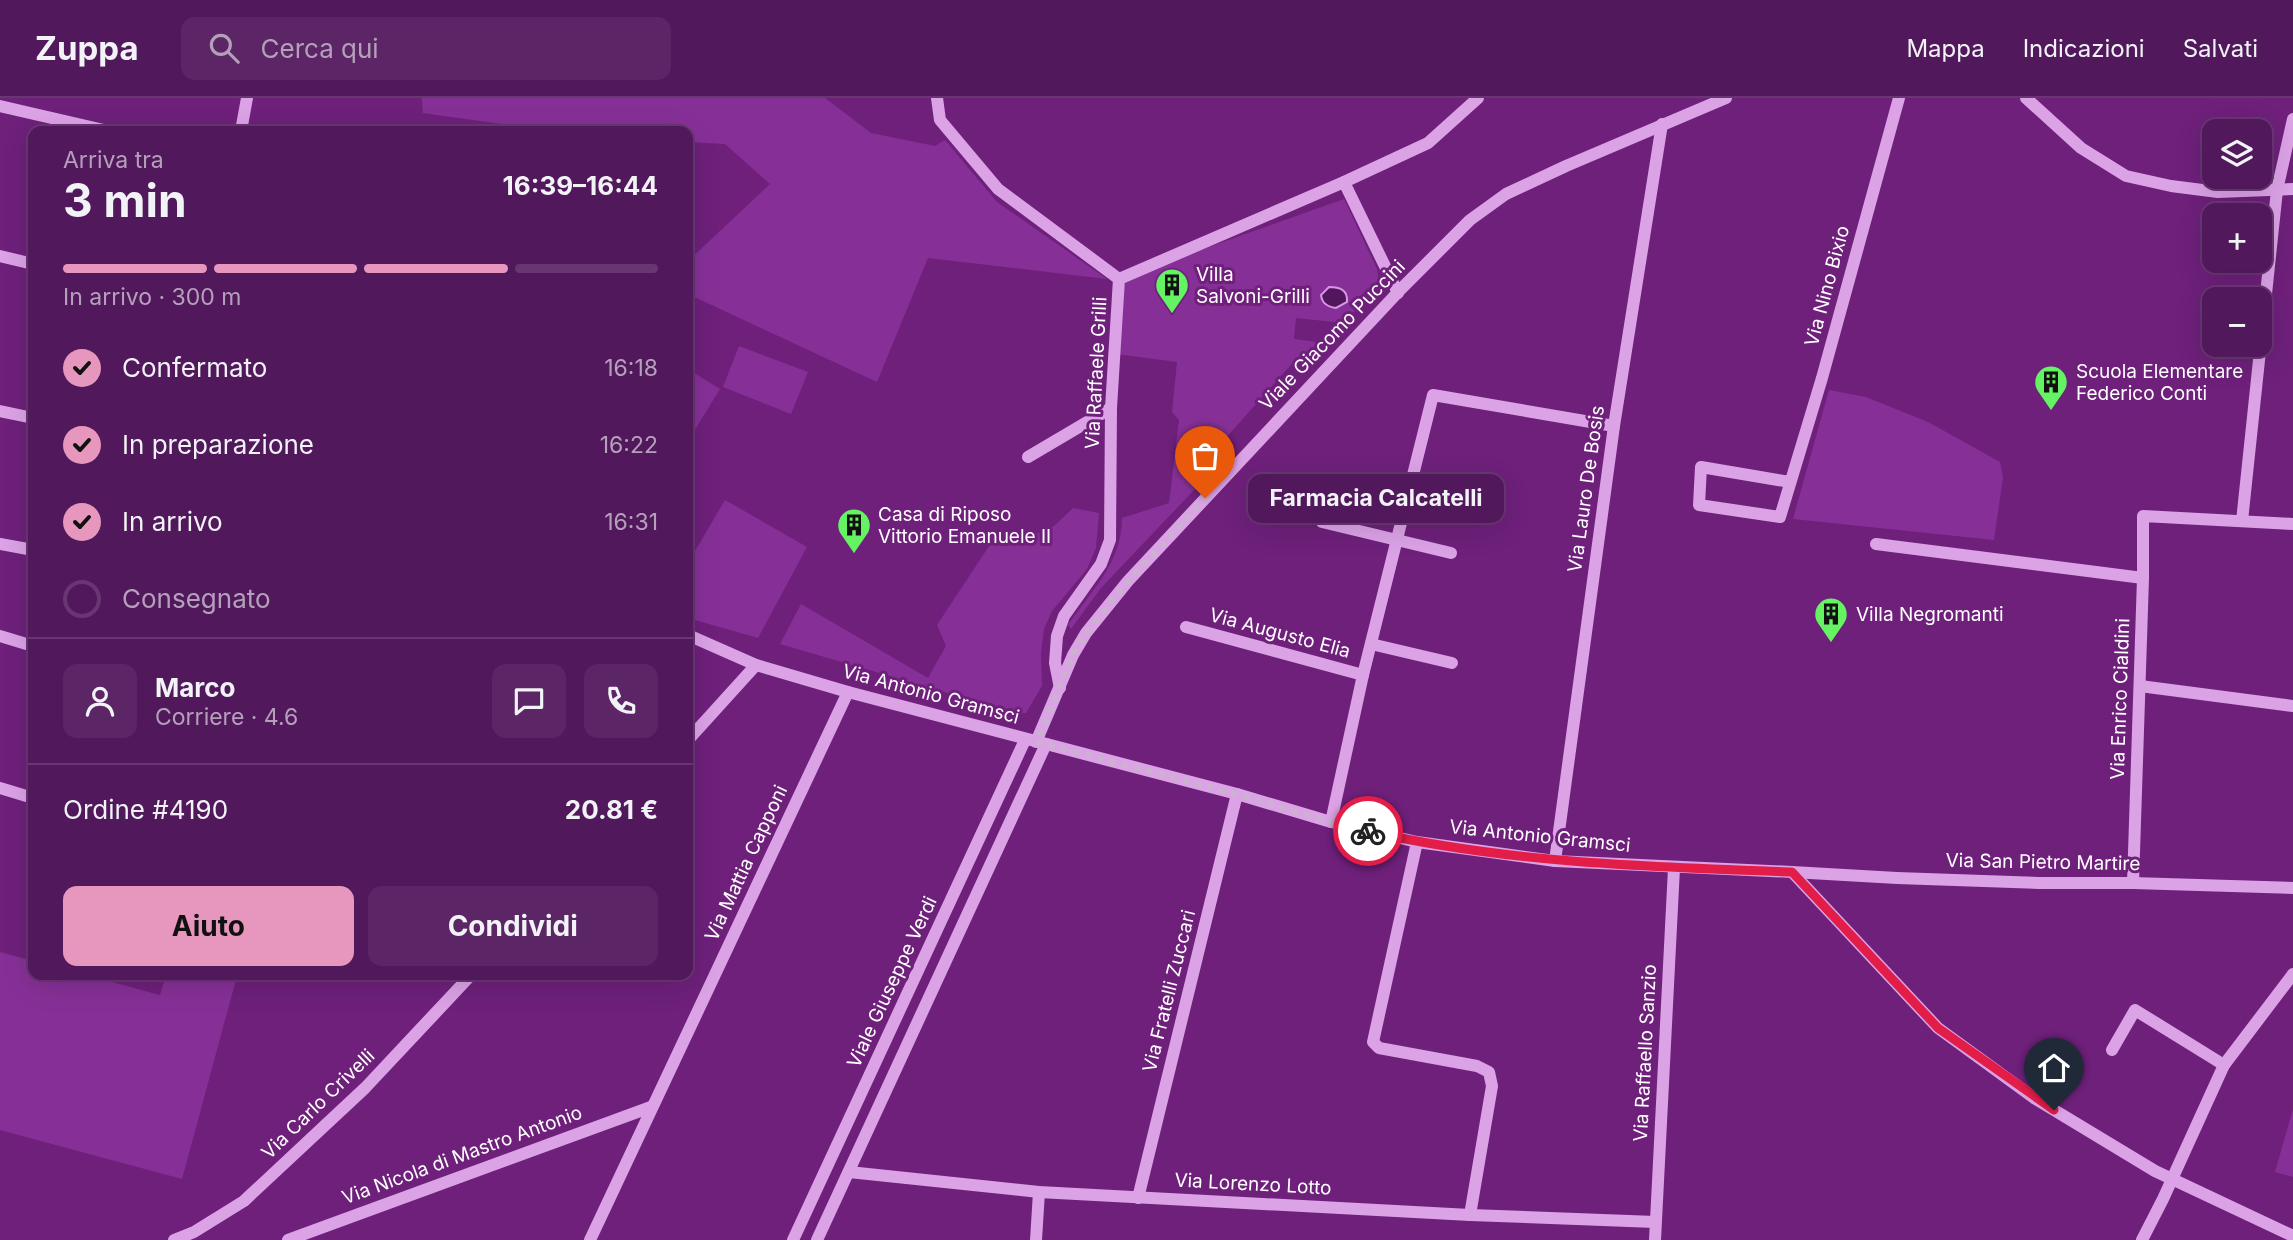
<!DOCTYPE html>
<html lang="it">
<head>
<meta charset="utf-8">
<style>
  body { margin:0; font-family:Inter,sans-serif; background:#5c2565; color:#f1f3f6; height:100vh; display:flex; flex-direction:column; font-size:26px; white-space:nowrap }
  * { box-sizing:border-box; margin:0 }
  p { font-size:23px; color:#b5a0bb }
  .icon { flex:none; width:38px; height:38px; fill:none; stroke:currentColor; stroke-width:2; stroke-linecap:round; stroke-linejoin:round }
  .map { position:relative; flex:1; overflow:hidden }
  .details { position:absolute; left:28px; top:28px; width:665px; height:854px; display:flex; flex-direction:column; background:#52185c; border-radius:14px; box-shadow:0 7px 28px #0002,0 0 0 2px #683772 }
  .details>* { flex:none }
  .tools { position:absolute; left:2202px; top:21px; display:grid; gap:14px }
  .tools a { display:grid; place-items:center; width:70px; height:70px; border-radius:14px; background:#52185c; box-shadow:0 7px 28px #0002,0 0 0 2px #683772; font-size:35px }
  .pin { position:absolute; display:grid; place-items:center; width:60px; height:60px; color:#fff; margin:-72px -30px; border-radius:50% 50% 50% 0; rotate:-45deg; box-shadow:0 0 7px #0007 }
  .pin .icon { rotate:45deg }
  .courier { position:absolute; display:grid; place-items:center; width:70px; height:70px; margin:-35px; border:5px solid #e11d48; border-radius:50%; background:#fff; color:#222; box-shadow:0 2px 9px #0007 }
  .bubble { position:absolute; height:49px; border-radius:14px; background:#52185c; box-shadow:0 7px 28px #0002,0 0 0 2px #683772; font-size:23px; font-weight:700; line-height:49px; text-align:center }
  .summary em { font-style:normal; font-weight:700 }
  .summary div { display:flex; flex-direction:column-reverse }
  .summary { display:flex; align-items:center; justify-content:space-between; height:119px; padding:0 35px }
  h1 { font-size:46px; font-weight:700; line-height:52px }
  .bar { display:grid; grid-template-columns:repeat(4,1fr); gap:10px 7px; align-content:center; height:84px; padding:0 35px }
  .bar i { height:9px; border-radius:5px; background:#683772 }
  .bar .on { background:#e797bd }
  .bar p { grid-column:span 4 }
  .line { display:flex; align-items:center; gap:18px; padding:0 35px; border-top:2px solid #683772 }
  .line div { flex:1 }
  .round { display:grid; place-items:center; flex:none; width:74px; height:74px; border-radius:14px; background:#5c2565 }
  ol { padding:0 35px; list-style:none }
  li { display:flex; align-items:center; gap:21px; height:77px }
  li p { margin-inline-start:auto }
  li .icon { padding:7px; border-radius:50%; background:#e797bd; color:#111; stroke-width:4 }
  li:last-child { color:#b5a0bb }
  li i { width:38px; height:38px; border:4px solid #683772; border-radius:50% }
  .button { display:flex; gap:14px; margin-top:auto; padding:14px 35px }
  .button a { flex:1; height:80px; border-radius:14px; background:#e797bd; color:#111; font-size:28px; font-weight:700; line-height:80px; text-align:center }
  .button a+a { background:#5c2565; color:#f1f3f6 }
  header { display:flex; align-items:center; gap:42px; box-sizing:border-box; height:98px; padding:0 35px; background:#52185c; border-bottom:2px solid #683772 }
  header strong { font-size:33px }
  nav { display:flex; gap:38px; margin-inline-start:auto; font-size:24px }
  .search { width:490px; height:63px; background:#5c2565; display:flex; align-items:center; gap:18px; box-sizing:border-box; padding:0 24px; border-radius:14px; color:#b5a0bb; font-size:26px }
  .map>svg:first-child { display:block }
  .green { fill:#863097 }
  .water { fill:#51165b; stroke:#d996e7; stroke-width:2 }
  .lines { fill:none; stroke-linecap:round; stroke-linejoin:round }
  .minor { stroke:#dba2e6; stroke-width:12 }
  .done { stroke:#ccb1d1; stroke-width:7; stroke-dasharray:0 12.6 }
  .route { stroke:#e11d48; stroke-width:9 }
  .labels { text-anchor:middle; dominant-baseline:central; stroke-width:6; stroke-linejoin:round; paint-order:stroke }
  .poi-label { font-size:19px; fill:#fff; stroke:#6e207b; text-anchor:start }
  .street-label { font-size:19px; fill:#fff; stroke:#6e207b }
</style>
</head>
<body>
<header>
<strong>Zuppa</strong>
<div class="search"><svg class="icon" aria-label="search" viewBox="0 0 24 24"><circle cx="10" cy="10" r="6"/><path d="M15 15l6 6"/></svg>Cerca qui</div>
<nav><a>Mappa</a><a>Indicazioni</a><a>Salvati</a></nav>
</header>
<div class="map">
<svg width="2293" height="1142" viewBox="0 0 2293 1142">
  <rect width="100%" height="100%" fill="#6e207b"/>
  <g class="green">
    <polygon points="422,0 825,0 871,35 935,48 945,42 997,104 1107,181 928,160 877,284 688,196 688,163 770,86 725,46 688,44 688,33 550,33 423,15"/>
    <path d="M 1344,101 L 1377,171 L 1379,186 L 1344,225 L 1296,220 L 1294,241 L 1325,245 L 1308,265 L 1296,261 L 1209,359 L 1214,371 L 1101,490 L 1071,531 L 1068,527 C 1092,492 1122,464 1122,420 L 1169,405 L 1179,322 L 1172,314 L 1177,264 L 1116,256 L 1119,181 Z"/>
    <polygon points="739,248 808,274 791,316 723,289"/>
    <polygon points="688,271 720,291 688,343"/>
    <polygon points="1829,292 1866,299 1928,324 2000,364 2003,379 1994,442 1793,421"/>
    <polygon points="725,402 807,449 758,540 688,520 688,465"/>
    <polygon points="1073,410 1099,415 1096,450 1087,471 1052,513 1044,531 1041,556 1042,588 1026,615 1010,616 948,595 780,546 801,506 928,580 946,548 937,527 997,436 1027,440 1054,428"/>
    <polygon points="0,854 33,863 33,877 86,877 160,897 166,877 237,878 182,1081 0,1032"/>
    <polygon points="2293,1011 2293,1079 2275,1074"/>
  </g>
  <path class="water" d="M 1329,189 C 1340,189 1348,192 1347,204 L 1336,210 C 1328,209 1322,206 1321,197 Z"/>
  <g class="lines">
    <g class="minor">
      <polyline points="937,0 940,22 998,91 1119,181"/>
      <polyline points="2026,0 2081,50 2126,78 2171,88 2218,94 2293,91"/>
      <polyline points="0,8 108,33"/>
      <polyline points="241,33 247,0"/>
      <polyline points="1344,84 1398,195"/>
      <polyline points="0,158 33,166"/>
      <polyline points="0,313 33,320"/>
      <polyline points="1028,359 1111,310"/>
      <polyline points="1790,384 1701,369 1699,407 1780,419 1822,280 1899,0"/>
      <polyline points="2242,423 2277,92 2293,21"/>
      <polyline points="1322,424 1451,455"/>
      <polyline points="0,446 33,452"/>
      <polyline points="1876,446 2143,480"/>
      <polyline points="1186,529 1363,577"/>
      <polyline points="688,537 756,567 848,594 1237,696 1331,724 1417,744 1555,763 1792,774 1938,930 2034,1000 2155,1073 2293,1138"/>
      <polyline points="0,538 33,548"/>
      <polyline points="1371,546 1452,565"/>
      <polyline points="2140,588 2293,608"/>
      <polyline points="1060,590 1055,565 1057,538 1064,518 1101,466 1110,442 1111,310 1119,181 1344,84 1428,45 1478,0"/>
      <polyline points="688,642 756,567"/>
      <polyline points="1036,644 1073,557 1086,535 1128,483 1401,191 1470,122 1506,96 1566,68 1726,0"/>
      <polyline points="0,690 33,700"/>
      <polyline points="1331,724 1363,577 1433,297 1614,328"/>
      <polyline points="1417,744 1373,944 1379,950 1477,968 1489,974 1492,988 1470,1117"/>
      <polyline points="1555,763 1614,328 1662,26"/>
      <polyline points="1792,774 1897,780 2039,785 2133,785 2293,790"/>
      <polyline points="2133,785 2143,480 2143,418 2293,426"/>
      <polyline points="2112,952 2135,912 2224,967"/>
      <polyline points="849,1074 1039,1094 1470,1117 1655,1124"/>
      <polyline points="1138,1100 1237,696"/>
      <polyline points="174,1142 194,1134 244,1103 365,990 471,877"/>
      <polyline points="288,1142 651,1009"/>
      <polyline points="590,1142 848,594"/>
      <polyline points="793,1142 1025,642"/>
      <polyline points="817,1142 1046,646"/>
      <polyline points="1036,1142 1039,1094"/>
      <polyline points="1655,1142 1674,770"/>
      <polyline points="2142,1142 2163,1101 2224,967 2293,876"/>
    </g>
  </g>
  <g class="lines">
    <polyline class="done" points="1205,400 1128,483 1086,535 1073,557 1037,644 1237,696 1331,724 1368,733"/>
    <path class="route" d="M 1368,733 C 1507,765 1650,769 1792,774 L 1938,930 L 2054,1012"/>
  </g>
  <defs>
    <g id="building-pin" transform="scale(1.75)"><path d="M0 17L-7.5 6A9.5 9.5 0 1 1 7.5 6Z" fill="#64f363" stroke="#6e207b"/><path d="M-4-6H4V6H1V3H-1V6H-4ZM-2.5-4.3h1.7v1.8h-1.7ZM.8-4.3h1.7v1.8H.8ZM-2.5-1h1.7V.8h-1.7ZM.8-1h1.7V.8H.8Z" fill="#111"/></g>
  </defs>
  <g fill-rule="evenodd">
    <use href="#building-pin" x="1172" y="187"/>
    <use href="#building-pin" x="2051" y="284"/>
    <use href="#building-pin" x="854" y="427"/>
    <use href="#building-pin" x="1831" y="516"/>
  </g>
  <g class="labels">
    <g class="poi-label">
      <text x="1196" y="176">Villa<tspan x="1196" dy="22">Salvoni-Grilli</tspan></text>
      <text x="2076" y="273">Scuola Elementare<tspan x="2076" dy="22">Federico Conti</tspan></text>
      <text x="878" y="416">Casa di Riposo<tspan x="878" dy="22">Vittorio Emanuele II</tspan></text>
      <text x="1856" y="516">Villa Negromanti</text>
    </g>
    <g class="street-label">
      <text transform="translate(1827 188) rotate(-75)">Via Nino Bixio</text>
      <text transform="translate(1332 237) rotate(-46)">Viale Giacomo Puccini</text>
      <text transform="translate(1096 275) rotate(-87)">Via Raffaele Grilli</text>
      <text transform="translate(1586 391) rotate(-82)">Via Lauro De Bosis</text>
      <text transform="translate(1280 535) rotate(15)">Via Augusto Elia</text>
      <text transform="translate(931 596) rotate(15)">Via Antonio Gramsci</text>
      <text transform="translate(2120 601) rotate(-88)">Via Enrico Cialdini</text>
      <text transform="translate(1540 738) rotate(6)">Via Antonio Gramsci</text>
      <text transform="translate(2043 764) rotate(1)">Via San Pietro Martire</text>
      <text transform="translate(746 765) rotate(-65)">Via Mattia Capponi</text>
      <text transform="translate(892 884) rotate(-65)">Viale Giuseppe Verdi</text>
      <text transform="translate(1169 893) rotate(-76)">Via Fratelli Zuccari</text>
      <text transform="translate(1645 955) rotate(-87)">Via Raffaello Sanzio</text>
      <text transform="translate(318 1006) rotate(-44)">Via Carlo Crivelli</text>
      <text transform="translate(462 1057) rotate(-20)">Via Nicola di Mastro Antonio</text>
      <text transform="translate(1253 1086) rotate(3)">Via Lorenzo Lotto</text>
    </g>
  </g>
</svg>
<div class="tools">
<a><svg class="icon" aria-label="layers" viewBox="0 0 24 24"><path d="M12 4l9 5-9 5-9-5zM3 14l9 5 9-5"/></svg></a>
<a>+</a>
<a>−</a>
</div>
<div class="pin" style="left:1205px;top:400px;background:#ea580c"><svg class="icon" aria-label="bag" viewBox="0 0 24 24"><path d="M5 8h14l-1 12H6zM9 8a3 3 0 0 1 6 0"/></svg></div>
<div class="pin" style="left:2054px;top:1012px;background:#1f2937"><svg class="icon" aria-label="home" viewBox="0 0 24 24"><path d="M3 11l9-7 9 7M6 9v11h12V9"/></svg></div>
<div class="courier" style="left:1368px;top:733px"><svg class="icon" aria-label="bike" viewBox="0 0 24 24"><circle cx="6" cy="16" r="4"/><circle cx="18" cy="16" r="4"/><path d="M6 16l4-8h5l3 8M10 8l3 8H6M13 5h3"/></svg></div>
<div class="bubble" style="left:1248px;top:376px;width:256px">Farmacia Calcatelli</div>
<section class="details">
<div class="summary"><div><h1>3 min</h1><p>Arriva tra</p></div><em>16:39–16:44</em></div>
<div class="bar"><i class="on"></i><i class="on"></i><i class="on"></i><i></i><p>In arrivo · 300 m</p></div>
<ol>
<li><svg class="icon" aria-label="check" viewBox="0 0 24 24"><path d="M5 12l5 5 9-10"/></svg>Confermato<p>16:18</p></li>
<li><svg class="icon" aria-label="check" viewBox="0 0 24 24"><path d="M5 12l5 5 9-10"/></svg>In preparazione<p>16:22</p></li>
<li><svg class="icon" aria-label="check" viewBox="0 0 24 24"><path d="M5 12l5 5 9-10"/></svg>In arrivo<p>16:31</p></li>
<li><i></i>Consegnato</li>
</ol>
<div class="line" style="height:126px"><a class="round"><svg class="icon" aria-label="person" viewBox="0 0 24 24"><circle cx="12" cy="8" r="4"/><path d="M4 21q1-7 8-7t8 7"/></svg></a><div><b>Marco</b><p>Corriere · 4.6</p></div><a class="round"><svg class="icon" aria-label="chat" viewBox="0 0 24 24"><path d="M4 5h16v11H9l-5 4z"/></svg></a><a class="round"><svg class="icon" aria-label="phone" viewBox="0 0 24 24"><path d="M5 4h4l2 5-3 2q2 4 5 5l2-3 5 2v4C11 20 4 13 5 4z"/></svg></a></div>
<div class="line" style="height:91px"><div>Ordine #4190</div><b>20.81 €</b></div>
<div class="button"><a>Aiuto</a><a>Condividi</a></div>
</section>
</div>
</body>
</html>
